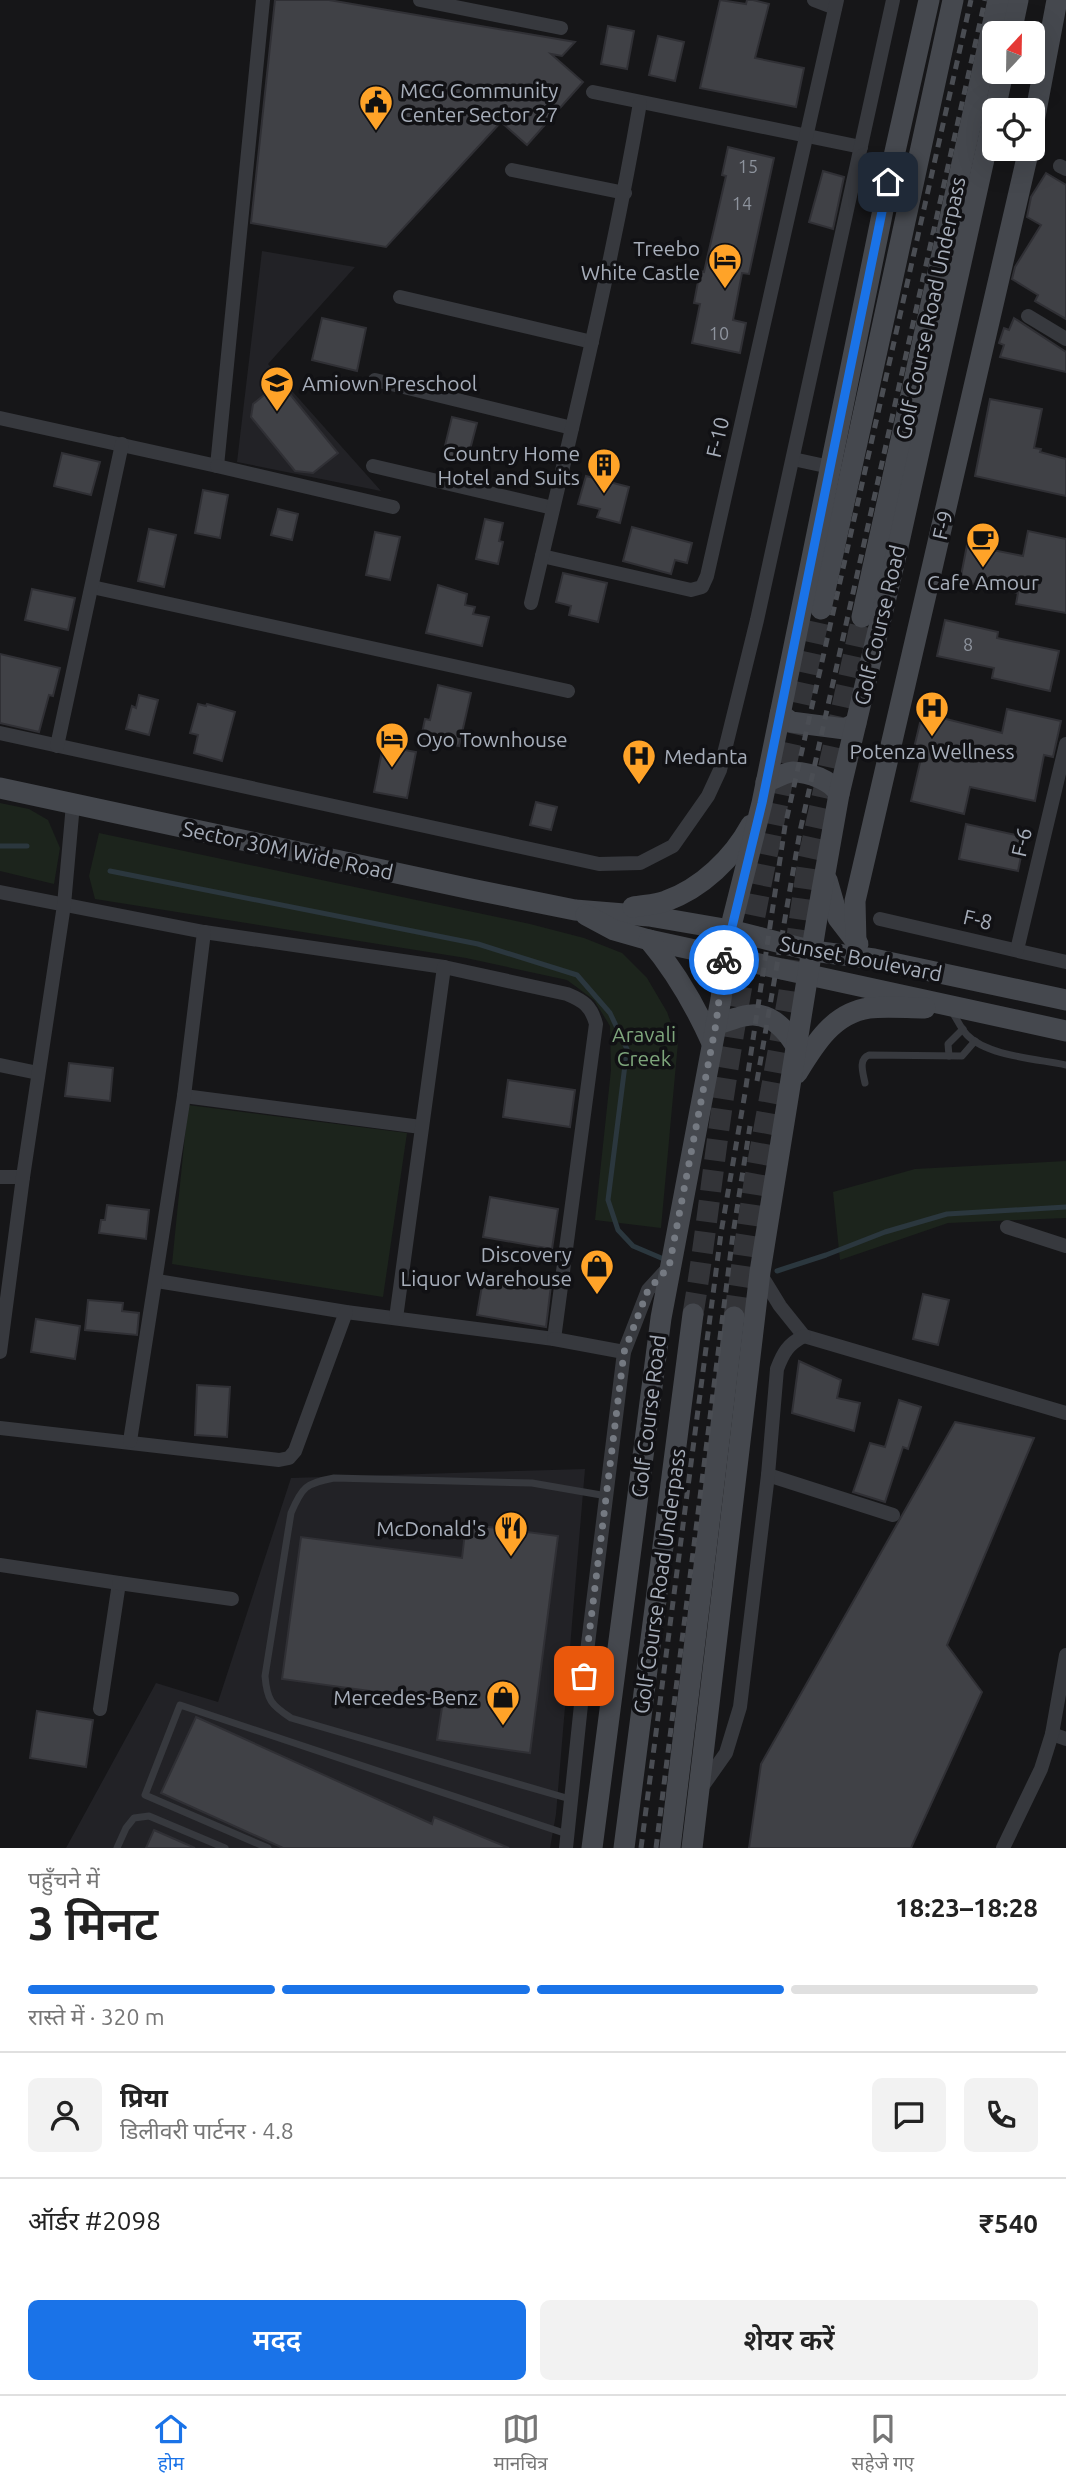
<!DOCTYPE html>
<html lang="hi">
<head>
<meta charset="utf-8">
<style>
  body { margin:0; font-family:Ubuntu,"Noto Sans Devanagari",sans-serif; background:#f2f2f2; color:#222; height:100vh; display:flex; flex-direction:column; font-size:26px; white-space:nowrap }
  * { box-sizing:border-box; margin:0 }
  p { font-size:23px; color:#767676 }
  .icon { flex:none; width:38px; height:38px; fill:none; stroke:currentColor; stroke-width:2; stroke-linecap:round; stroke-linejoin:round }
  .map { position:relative; height:1848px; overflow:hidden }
  .sheet { display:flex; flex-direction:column; background:#fff; flex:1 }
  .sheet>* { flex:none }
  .needle { width:46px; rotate:22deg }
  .fabs { position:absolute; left:982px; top:21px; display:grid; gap:14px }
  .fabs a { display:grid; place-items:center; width:63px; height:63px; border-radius:10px; background:#fff; box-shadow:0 7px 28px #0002; font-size:35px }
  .pin { position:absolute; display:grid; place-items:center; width:60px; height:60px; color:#fff; margin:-30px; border-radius:14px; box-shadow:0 4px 10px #0006 }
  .courier { position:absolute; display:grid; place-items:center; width:70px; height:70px; margin:-35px; border:5px solid #1a73e8; border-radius:50%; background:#fff; color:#222; box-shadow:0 2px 9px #0007 }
  .overview em { font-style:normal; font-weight:600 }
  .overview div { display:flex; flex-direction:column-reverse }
  .overview { display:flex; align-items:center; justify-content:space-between; height:119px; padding:0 28px }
  h1 { font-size:46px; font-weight:600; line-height:52px }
  .bar { display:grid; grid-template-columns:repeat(4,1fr); gap:10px 7px; align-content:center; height:84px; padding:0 28px }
  .bar i { height:9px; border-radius:5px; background:#e0e0e0 }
  .bar .selected { background:#1a73e8 }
  .bar p { grid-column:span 4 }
  .line { display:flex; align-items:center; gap:18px; padding:0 28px; border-top:2px solid #e0e0e0 }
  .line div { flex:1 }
  .round { display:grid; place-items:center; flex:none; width:74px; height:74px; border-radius:10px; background:#f2f2f2 }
  .button { display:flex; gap:14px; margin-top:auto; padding:14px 28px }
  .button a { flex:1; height:80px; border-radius:10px; background:#1a73e8; color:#fff; font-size:28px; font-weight:600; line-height:80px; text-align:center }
  .button a+a { background:#f2f2f2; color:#222 }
  .menu { display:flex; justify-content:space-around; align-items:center; height:98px; border-top:2px solid #e0e0e0; background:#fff; font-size:19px; color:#767676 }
  .menu a { display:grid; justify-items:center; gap:4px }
  .menu .selected { color:#1a73e8 }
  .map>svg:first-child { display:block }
  .built { fill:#222226 }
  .green { fill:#1c241c }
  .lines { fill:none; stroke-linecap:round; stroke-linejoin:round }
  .stream { stroke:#2b373e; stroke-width:5 }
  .building { fill:#404146; stroke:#303035; stroke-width:2 }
  .secondary-tunnel { stroke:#333438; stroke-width:21; stroke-dasharray:21 10; stroke-linecap:butt }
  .lane { stroke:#37393e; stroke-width:7 }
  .street { stroke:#37393e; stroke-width:14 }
  .secondary { stroke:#45484e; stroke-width:21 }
  .rail { stroke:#4a4d53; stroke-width:5; stroke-dasharray:9 7; stroke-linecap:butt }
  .done { stroke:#747981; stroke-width:7; stroke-dasharray:0 12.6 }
  .route { stroke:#1a73e8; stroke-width:9 }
  .labels { text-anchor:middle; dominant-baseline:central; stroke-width:7; stroke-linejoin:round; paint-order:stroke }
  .number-label { font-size:18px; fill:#8d939d }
  .poi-label { font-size:21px; fill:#a7aeba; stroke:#111114; text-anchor:end }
  .street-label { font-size:21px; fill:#a7aeba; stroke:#111114 }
  .park-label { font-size:21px; fill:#7ea67c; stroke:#111114 }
</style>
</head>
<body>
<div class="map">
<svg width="1066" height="1848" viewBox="0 0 1066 1848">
  <rect width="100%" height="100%" fill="#161618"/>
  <g class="built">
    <polygon points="262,251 355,267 268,364 381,491 237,462"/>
    <polygon points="585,1469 556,1814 550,1848 66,1848 156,1683 218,1702 291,1478"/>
  </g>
  <g class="green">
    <polygon points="0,803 29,809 48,820 60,848 54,884 0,871"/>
    <polygon points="99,833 530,924 584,938 622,953 647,978 667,1012 678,1042 661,1228 595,1220 611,1070 610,1026 594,1000 567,980 466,958 95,899 89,876"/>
    <polygon points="188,1105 407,1133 383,1297 172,1264"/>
    <polygon points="1066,1161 1066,1218 948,1223 840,1260 833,1192 915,1169"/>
  </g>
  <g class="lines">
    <g class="stream">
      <polyline points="0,846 27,846"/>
      <polyline points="110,871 478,944 577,975 610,1013 627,1049 608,1200 618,1230 633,1246 666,1260"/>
      <polyline points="777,1271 826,1255 885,1232 947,1214 1066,1207"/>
    </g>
  </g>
  <g class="building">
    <polygon points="275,0 329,0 575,42 562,56 551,54 583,82 527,145 501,122 386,247 251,223"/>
    <polygon points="720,0 746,4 747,0 753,0 769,4 755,58 804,68 796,107 700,88"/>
    <polygon points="608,26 634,31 627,69 601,64"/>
    <polygon points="658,36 684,42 675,81 649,75"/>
    <polygon points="728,147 774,158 749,274 742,273 733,320 746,323 740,353 692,343 700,304 694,303 700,271 704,272 726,176 722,175"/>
    <polygon points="823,171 844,177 833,229 809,222"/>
    <polygon points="1046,173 1066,185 1066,319 1035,301 1038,295 1012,279 1015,267 1041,225 1027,217 1031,197"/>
    <polygon points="322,318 366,328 357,371 312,360"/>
    <polygon points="1014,318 1066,352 1066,372 1000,357 1004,345 999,343 1004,328 1009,330"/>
    <polygon points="280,382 338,453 313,473 295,471 251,417 253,404"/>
    <polygon points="990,399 1042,409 1034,448 1041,449 1040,452 1066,459 1066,496 975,476"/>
    <polygon points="452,417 477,423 467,461 443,454"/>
    <polygon points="62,453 100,462 91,495 54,486"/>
    <polygon points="586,476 629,487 620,523 597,517 600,509 578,504"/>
    <polygon points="203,490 228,495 220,538 195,533"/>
    <polygon points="278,509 298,514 292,540 271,535"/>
    <polygon points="485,519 503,523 499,541 503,542 498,564 476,559"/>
    <polygon points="632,527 692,543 687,563 675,560 671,574 623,561"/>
    <polygon points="149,529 176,535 164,587 138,581"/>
    <polygon points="1028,531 1066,539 1066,613 1016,604 1018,593 960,581 967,545 1023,556"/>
    <polygon points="375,532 400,537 390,580 366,575"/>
    <polygon points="563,573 607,583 598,622 569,615 571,606 556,602"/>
    <polygon points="438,585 467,594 465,605 475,607 473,614 489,617 482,646 426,633"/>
    <polygon points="32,589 75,598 68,630 25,620"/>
    <polygon points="945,620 998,632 997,638 1059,651 1050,691 992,678 994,668 937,656"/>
    <polygon points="0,654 60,668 53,696 49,695 39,732 0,723"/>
    <polygon points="438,685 471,693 459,746 421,738 425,719 430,720"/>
    <polygon points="139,695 158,700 149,735 126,729 132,706 136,708"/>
    <polygon points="198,704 206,706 207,704 235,712 222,761 194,753 198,735 190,733"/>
    <polygon points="1007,709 1061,721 1053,757 1044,755 1035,801 970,787 964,814 911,801 922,754 913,752 920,723 936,726 938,717 1002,733"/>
    <polygon points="383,746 416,752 407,798 374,792"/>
    <polygon points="536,802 557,807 551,830 530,825"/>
    <polygon points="966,824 1025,837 1018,871 959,859"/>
    <polygon points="69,1063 113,1068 110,1101 65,1096"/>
    <polygon points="508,1080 575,1090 570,1127 503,1117"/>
    <polygon points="490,1197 558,1209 552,1249 483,1237"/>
    <polygon points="107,1205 149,1210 146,1239 99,1233 101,1220 105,1220"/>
    <polygon points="484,1274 551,1285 546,1327 477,1315"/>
    <polygon points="923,1294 949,1300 938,1345 913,1339"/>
    <polygon points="88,1300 123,1303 122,1311 139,1313 137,1335 85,1330"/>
    <polygon points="36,1319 80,1326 75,1359 31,1352"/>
    <polygon points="799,1361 841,1380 837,1398 860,1403 854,1431 792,1413"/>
    <polygon points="197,1385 230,1387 227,1437 195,1435"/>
    <polygon points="899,1400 921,1407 908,1449 903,1447 885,1502 853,1492 870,1443 885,1447"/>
    <polygon points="955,1422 1034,1438 947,1645 982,1692 911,1848 749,1848 761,1764"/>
    <polygon points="466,1524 558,1536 530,1753 437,1740 443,1701 282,1679 301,1537 462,1558"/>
    <polygon points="37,1711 93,1720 86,1767 30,1758"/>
    <polygon points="196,1717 432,1824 434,1817 509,1848 283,1848 161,1793"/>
    <polygon points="154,1830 195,1848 146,1848"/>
  </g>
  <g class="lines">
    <g class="secondary-tunnel">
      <path d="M 693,1314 C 707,1230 715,1146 729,1062 C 753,910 787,759 821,609"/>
      <polyline points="734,1317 754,1183 789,992 808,860 862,617"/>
    </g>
    <g class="lane">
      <path d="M 952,1012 C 957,1019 961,1029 967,1035 C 987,1056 1038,1059 1066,1065"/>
      <polyline points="949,1056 948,1044 963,1029"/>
      <path d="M 865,1083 C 863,1073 858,1059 869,1055 L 962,1056 L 975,1041"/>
      <path d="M 570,1799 L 291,1718 C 271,1705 267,1700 265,1676 L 291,1513 C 302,1487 306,1483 334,1478 L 532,1483 L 607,1496"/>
      <polyline points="117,1848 126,1828 134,1818 149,1816 225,1848"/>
      <polyline points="268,1848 145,1795 180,1705 567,1834"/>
    </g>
    <g class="street">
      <polyline points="420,0 561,28"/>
      <polyline points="814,0 835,8"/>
      <polyline points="593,92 861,147"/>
      <polyline points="1060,166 1066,169"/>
      <polyline points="512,170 625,193"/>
      <polyline points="400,297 592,342"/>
      <polyline points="1028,316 1066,339"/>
      <polyline points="375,380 572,428"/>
      <polyline points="0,418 217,466 263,0"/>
      <polyline points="793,459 830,467"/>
      <polyline points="217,466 393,507"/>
      <polyline points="373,466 553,508"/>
      <polyline points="542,556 691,590 702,587 707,576 837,0"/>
      <polyline points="92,587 568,691"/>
      <path d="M 531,603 C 570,436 611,271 640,103"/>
      <polyline points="0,733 599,864 640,863 673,846 708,796 720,770 757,620 893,0"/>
      <polyline points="57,746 122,444"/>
      <path d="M 0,892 L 204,932 L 444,967 L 567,994 C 584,1001 591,1006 596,1024 L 554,1339 L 346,1312 L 157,1281"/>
      <polyline points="880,919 1066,962"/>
      <polyline points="1017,950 1066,744"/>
      <polyline points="0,1065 38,1073"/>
      <polyline points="184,1096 421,1127"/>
      <polyline points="0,1177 23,1177"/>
      <polyline points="1007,1227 1066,1246"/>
      <polyline points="761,1275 780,1306 804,1336 1066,1413"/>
      <polyline points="396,1318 444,967"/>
      <polyline points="554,1339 624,1352"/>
      <polyline points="0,1352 23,1177 64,905 73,804"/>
      <polyline points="0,1428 279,1460 289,1458 295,1451 346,1312"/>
      <polyline points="130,1441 184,1096 204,932"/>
      <polyline points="768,1475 893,1515"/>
      <polyline points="0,1565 119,1583 100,1709"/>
      <polyline points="119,1583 232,1599"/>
      <polyline points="1052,1734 1066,1739"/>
      <path d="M 702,1787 L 726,1753 L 740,1707 L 768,1475 L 777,1369 C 783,1353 788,1344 804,1336"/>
      <polyline points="566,1848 584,1676 624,1352 648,1290 669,1267"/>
      <polyline points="1003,1848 1041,1769 1052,1734 1066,1655"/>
    </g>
    <g class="secondary">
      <polyline points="1011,33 1018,0"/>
      <polyline points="995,110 1003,72"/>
      <polyline points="1032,132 1057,0"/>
      <polyline points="821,609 953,0"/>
      <polyline points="862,617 998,0"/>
      <polyline points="780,714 791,722 845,729 856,723"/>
      <path d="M 766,782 C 774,779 785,772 793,772 C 808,772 832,780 839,794"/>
      <polyline points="0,788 471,889 575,910 649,916 730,930 813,951 874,959 1066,1000"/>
      <polyline points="827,880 838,918 858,944"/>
      <path d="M 633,907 C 644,905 656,905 666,901 C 702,888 733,858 751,825"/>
      <polyline points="586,915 614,930 649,940 1066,1031"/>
      <path d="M 649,940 C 676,972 695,1005 712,1043"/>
      <polyline points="856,943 855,901 1029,149"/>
      <path d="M 716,1024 C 726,1022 734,1018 744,1016 C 769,1010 786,1029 797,1048"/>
      <path d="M 797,1073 C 814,1045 833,1013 869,1008 C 887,1006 907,1008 925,1008"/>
      <polyline points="592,1848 661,1318 721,999 730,930 762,803 894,156 929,0"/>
      <polyline points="624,1848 693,1314"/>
      <polyline points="670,1848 734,1317"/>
      <polyline points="692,1848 760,1272 816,924 839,794 895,560 994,114"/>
    </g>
    <g class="rail">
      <polyline points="757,1081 800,831 985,0"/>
      <polyline points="641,1848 721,1233 745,1093 785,826 971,0"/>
      <polyline points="656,1848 733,1234 750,1126"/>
    </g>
  </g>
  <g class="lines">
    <polyline class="done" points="584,1676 624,1352 648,1290 669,1267 716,1024 724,960"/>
    <polyline class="route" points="724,960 762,803 888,182"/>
  </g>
  <defs>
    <g id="civic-pin" transform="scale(1.75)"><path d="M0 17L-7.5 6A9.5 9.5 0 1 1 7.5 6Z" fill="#ffa328" stroke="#111114"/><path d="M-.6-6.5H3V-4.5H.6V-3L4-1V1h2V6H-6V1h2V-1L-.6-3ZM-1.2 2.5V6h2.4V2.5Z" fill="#111"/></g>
    <g id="hotel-pin" transform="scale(1.75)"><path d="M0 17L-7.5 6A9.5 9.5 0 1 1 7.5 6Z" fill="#ffa328" stroke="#111114"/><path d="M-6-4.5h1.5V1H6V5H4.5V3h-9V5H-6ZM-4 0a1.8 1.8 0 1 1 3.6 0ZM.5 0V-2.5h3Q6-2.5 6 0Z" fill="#111"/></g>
    <g id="school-pin" transform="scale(1.75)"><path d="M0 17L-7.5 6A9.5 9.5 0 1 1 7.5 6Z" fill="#ffa328" stroke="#111114"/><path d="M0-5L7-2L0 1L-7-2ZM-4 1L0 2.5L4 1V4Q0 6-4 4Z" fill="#111"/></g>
    <g id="building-pin" transform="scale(1.75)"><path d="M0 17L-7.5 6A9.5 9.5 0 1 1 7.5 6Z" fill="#ffa328" stroke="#111114"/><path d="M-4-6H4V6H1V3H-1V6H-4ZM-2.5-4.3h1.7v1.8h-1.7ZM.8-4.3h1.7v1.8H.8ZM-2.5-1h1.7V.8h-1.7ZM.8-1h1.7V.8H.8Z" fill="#111"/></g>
    <g id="cafe-pin" transform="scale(1.75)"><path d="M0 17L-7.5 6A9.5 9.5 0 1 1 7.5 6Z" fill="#ffa328" stroke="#111114"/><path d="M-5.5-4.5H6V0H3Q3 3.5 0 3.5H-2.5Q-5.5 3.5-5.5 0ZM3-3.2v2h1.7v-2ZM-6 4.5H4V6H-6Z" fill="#111"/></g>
    <g id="hospital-pin" transform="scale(1.75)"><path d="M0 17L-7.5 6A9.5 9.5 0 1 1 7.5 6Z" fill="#ffa328" stroke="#111114"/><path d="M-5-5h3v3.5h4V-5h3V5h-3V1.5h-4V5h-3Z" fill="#111"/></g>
    <g id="shop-pin" transform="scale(1.75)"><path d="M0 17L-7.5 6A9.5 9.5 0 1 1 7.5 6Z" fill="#ffa328" stroke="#111114"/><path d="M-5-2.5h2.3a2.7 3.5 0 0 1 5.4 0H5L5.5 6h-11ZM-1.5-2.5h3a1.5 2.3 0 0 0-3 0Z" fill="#111"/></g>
    <g id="restaurant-pin" transform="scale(1.75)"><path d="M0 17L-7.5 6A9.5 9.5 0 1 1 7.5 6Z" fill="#ffa328" stroke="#111114"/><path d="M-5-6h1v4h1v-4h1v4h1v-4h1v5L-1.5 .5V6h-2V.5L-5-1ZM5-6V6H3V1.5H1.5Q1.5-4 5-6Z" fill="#111"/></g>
  </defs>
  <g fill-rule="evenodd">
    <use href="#civic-pin" x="376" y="102"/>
    <use href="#hotel-pin" x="725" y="260"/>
    <use href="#school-pin" x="277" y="383"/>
    <use href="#building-pin" x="604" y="465"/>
    <use href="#cafe-pin" x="983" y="539"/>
    <use href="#hospital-pin" x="932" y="708"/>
    <use href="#hotel-pin" x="392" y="739"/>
    <use href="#hospital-pin" x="639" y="756"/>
    <use href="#shop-pin" x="597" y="1266"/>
    <use href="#restaurant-pin" x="511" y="1528"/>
    <use href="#shop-pin" x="503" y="1697"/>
  </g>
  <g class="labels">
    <g class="number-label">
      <text x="748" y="166">15</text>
      <text x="742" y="203">14</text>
      <text x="719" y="333">10</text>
      <text x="968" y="644">8</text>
    </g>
    <g class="poi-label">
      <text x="400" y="90" text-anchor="start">MCG Community<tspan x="400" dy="24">Center Sector 27</tspan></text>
      <text x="700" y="248">Treebo<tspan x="700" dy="24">White Castle</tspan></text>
      <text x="302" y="383" text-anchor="start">Amiown Preschool</text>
      <text x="580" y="453">Country Home<tspan x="580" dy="24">Hotel and Suits</tspan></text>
      <text x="983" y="582" text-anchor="middle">Cafe Amour</text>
      <text x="416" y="739" text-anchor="start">Oyo Townhouse</text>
      <text x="932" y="751" text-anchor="middle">Potenza Wellness</text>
      <text x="664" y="756" text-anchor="start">Medanta</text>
      <text x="572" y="1254">Discovery<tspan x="572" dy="24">Liquor Warehouse</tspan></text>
      <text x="486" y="1528">McDonald's</text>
      <text x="478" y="1697">Mercedes-Benz</text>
    </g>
    <g class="street-label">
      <text transform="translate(930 308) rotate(-78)">Golf Course Road Underpass</text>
      <text transform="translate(717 437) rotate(-77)">F-10</text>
      <text transform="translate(942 525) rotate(-77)">F-9</text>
      <text transform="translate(879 625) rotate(-77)">Golf Course Road</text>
      <text transform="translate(1021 842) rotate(-77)">F-6</text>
      <text transform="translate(288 850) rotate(12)">Sector 30M Wide Road</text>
      <text transform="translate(978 919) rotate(13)">F-8</text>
      <text transform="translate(861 958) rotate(11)">Sunset Boulevard</text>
      <text transform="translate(648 1416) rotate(-83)">Golf Course Road</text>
      <text transform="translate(659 1581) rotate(-82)">Golf Course Road Underpass</text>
    </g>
    <g class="park-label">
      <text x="644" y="1034">Aravali<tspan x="644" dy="24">Creek</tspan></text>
    </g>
  </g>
</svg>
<div class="fabs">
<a><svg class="needle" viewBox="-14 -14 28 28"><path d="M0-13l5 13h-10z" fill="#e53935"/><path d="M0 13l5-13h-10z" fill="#767676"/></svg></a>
<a><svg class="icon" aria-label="locate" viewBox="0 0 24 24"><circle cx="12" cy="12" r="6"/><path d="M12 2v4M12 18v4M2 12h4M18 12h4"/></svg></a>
</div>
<div class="pin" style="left:584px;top:1676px;background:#ea580c"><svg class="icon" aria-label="bag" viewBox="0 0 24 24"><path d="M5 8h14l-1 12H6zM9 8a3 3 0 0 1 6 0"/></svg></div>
<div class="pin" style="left:888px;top:182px;background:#1f2937"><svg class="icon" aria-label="home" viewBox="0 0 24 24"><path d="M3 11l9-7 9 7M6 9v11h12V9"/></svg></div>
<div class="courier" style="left:724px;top:960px"><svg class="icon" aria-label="bike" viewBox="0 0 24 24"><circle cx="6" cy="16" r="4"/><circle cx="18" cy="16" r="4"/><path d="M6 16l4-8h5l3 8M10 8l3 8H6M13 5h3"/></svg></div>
</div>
<section class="sheet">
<div class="overview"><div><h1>3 मिनट</h1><p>पहुँचने में</p></div><em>18:23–18:28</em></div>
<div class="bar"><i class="selected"></i><i class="selected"></i><i class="selected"></i><i></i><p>रास्ते में · 320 m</p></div>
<div class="line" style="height:126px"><a class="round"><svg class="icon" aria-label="person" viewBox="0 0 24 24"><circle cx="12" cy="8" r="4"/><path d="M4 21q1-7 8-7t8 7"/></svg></a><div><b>प्रिया</b><p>डिलीवरी पार्टनर · 4.8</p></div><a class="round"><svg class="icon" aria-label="chat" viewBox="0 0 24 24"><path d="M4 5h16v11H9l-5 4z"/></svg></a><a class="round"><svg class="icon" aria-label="phone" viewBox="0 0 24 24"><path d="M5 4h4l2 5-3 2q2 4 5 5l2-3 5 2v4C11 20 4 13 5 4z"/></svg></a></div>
<div class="line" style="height:91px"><div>ऑर्डर #2098</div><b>₹540</b></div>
<div class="button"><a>मदद</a><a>शेयर करें</a></div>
</section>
<nav class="menu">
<a class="selected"><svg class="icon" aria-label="home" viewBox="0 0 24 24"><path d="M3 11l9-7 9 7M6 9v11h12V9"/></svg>होम</a>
<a><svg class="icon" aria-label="map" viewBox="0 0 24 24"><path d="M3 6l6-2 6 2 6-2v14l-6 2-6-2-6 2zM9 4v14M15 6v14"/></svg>मानचित्र</a>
<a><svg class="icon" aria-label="saved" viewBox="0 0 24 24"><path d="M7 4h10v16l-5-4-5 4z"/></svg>सहेजे गए</a>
</nav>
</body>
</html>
